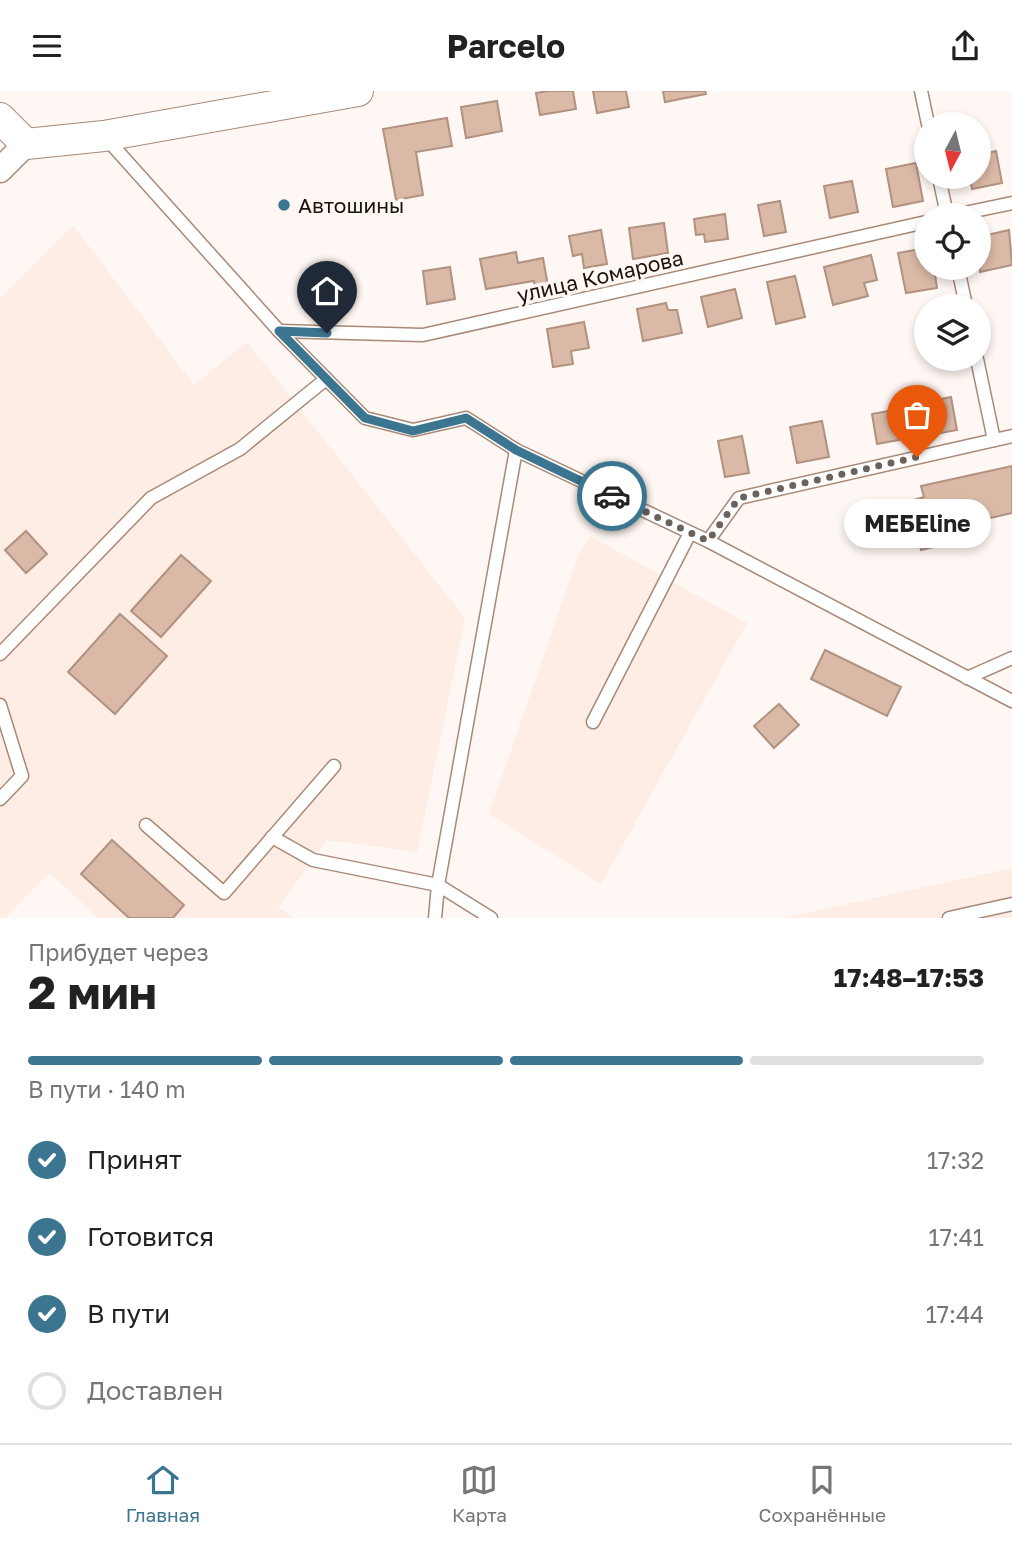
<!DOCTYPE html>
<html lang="ru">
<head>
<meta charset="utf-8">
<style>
  body { margin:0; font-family:"Golos Text",sans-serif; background:#f2f2f2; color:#222; height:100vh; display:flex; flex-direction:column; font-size:26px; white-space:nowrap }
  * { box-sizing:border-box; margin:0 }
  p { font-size:23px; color:#767676 }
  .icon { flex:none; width:38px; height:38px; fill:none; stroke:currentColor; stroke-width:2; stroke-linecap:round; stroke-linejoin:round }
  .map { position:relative; height:827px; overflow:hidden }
  .drawer { display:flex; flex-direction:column; background:#fff; flex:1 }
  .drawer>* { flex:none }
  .needle { width:46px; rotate:187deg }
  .controls { position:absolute; left:914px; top:21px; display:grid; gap:14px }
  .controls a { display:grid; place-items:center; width:77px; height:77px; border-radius:50%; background:#fff; box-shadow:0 4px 10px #0003; font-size:35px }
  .pin { position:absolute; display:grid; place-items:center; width:60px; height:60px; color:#fff; margin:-72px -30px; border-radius:50% 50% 50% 0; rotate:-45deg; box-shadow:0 0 7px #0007 }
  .pin .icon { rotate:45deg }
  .courier { position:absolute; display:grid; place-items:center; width:70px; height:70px; margin:-35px; border:5px solid #3c758f; border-radius:50%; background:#fff; color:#222; box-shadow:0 2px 9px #0007 }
  .bubble { position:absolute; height:49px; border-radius:24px; background:#fff; box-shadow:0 4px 10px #0003; font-size:23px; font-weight:700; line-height:49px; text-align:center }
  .overview em { font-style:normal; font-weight:700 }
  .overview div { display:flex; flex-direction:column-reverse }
  .overview { display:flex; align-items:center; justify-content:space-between; height:119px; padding:0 28px }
  h1 { font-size:46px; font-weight:700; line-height:52px }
  .bar { display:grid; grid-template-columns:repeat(4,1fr); gap:10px 7px; align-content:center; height:84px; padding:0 28px }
  .bar i { height:9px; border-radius:5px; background:#e0e0e0 }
  .bar .selected { background:#3c758f }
  .bar p { grid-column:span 4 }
  ol { padding:0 28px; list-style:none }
  li { display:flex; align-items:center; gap:21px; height:77px }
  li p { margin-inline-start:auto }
  li .icon { padding:7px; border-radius:50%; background:#3c758f; color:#fff; stroke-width:4 }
  li:last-child { color:#767676 }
  li i { width:38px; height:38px; border:4px solid #e0e0e0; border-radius:50% }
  header { display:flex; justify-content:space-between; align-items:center; height:91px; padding:0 28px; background:#fff; font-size:32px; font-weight:700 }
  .tab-bar { display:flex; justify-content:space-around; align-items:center; height:98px; border-top:2px solid #e0e0e0; background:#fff; font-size:19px; color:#767676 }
  .tab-bar a { display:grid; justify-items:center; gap:4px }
  .tab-bar .selected { color:#3c758f }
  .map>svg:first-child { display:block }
  .built { fill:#feede4 }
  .building { fill:#dab9a6; stroke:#b19180; stroke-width:2 }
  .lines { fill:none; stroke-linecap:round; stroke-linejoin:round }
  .service-casing { stroke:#a88977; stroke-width:15 }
  .minor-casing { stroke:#a88977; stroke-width:27 }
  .tertiary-casing { stroke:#a88977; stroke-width:32 }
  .service { stroke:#fff; stroke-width:12 }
  .minor { stroke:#fff; stroke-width:24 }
  .tertiary { stroke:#fff; stroke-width:30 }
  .done { stroke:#6c625c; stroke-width:7; stroke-dasharray:0 12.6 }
  .route { stroke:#3c758f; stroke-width:9 }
  .poi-dot { fill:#3c758f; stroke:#fef7f3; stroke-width:2.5 }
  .labels { text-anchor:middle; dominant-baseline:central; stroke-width:7; stroke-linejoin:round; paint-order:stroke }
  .poi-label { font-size:21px; fill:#1d110b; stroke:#fef7f3; text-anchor:start }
  .street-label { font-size:21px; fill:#1d110b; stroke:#fef7f3 }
</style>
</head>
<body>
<header><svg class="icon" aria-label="menu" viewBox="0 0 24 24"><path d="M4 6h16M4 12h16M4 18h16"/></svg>Parcelo<svg class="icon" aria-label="share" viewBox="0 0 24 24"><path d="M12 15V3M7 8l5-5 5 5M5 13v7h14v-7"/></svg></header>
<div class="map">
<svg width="1012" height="827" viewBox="0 0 1012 827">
  <rect width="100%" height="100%" fill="#fef7f3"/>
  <g class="built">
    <polygon points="73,134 194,294 247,251 465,527 417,761 327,749 278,817 294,827 99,827 49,782 5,827 0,827 0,207"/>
    <polygon points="590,445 747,532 601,793 489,723 578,466"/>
    <polygon points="1012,777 1012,827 783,827"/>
  </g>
  <g class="building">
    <polygon points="548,0 573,0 576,18 540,24 536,2"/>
    <polygon points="593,0 626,0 629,16 597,22"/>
    <polygon points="663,0 705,0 706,3 665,11"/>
    <polygon points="497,10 502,40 466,47 461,16"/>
    <polygon points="447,27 452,55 416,61 423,104 396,109 383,38"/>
    <polygon points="996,60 1002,92 972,98 970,86 978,86 978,64"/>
    <polygon points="916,72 923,110 893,116 886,78"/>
    <polygon points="852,90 858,121 830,127 824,95"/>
    <polygon points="780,110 786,141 764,145 758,114"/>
    <polygon points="725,123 728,148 705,151 704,143 696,144 694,128"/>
    <polygon points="664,132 668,162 633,168 629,137"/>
    <polygon points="601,139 607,173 584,177 582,163 573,165 569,145"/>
    <polygon points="1009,139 1012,174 980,181 978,146"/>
    <polygon points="926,157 926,177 934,177 937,197 906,202 898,162"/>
    <polygon points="516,161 518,172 543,167 548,195 535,197 534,190 486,198 480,168"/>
    <polygon points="871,164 877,189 864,192 868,205 833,214 824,176"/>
    <polygon points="450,176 455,208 427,213 423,180"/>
    <polygon points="795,185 805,226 776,233 767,191"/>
    <polygon points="735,198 742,227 708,236 701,206"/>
    <polygon points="666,212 668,219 677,219 682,242 643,250 637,218"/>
    <polygon points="584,231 589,257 571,260 573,273 553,276 547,238"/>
    <polygon points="951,306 957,339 924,345 917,313"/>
    <polygon points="899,318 904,348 877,353 872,323"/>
    <polygon points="822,330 829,366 797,372 790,336"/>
    <polygon points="742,345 749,382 725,386 718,350"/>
    <polygon points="1012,375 1012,422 948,437 951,452 921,459 910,410 924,406 921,395"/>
    <polygon points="26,440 47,463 26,482 5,459"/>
    <polygon points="181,464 211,490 161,546 131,520"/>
    <polygon points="120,523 167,565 115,623 68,581"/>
    <polygon points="825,559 901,596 887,625 811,588"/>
    <polygon points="779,613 799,634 774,657 754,635"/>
    <polygon points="112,749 184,814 173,827 129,827 81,783"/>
  </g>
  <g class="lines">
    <g class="service-casing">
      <g id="service">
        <polyline points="921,0 928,33"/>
        <polyline points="105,46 279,240 365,327 413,339 466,327 516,359 708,450 1012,610"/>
        <polyline points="939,86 947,124"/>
        <polyline points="955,124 1012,112"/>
        <polyline points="958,177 966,215"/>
        <polyline points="279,240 423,244 926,131"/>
        <polyline points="977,268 994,349"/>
        <polyline points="708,450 739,407 1012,345"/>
        <polyline points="0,563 151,407 240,358 326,288"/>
        <polyline points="967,587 1012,567"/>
        <polyline points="0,614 22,685 0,708"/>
        <polyline points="593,631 690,442"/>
        <polyline points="146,734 224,802 334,675"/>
        <polyline points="272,746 313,769 438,794 491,827"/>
        <polyline points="435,827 438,794 516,359"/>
        <polyline points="949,827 1012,813"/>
      </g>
    </g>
    <g class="minor-casing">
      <polyline id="minor" points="0,79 26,53"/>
    </g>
    <g class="tertiary-casing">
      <polyline id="tertiary" points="0,27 26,53 104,45 358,0"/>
    </g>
    <use href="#service" class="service"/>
    <use href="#minor" class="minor"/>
    <use href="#tertiary" class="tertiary"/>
  </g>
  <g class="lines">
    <polyline class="done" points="612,405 708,450 739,407 917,366"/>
    <polyline class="route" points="327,242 279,240 365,327 413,340 466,327 516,359 612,405"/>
  </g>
  <circle class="poi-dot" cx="284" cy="114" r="7"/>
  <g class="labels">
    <g class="poi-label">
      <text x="298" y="114">Автошины</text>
    </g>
    <g class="street-label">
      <text transform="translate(600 185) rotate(-13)">улица Комарова</text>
    </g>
  </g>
</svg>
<div class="controls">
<a><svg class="needle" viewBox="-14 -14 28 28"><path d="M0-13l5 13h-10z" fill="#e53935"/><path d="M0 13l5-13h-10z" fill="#767676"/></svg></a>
<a><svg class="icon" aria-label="locate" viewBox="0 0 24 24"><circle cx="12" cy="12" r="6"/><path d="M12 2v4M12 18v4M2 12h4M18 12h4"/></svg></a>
<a><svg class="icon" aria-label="layers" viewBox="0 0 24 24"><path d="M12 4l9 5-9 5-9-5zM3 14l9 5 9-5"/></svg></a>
</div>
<div class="pin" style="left:917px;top:366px;background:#ea580c"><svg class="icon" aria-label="bag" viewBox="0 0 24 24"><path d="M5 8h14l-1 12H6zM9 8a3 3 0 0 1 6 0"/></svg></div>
<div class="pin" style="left:327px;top:242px;background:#1f2937"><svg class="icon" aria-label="home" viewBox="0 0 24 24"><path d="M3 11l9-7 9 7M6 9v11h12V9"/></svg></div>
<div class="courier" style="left:612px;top:405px"><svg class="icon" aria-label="car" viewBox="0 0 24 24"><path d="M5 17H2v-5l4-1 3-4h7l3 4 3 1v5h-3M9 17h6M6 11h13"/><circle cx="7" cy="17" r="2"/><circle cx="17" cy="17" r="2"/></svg></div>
<div class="bubble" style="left:844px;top:408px;width:147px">МЕБЕline</div>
</div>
<section class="drawer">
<div class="overview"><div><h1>2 мин</h1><p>Прибудет через</p></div><em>17:48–17:53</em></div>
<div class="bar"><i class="selected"></i><i class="selected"></i><i class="selected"></i><i></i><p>В пути · 140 m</p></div>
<ol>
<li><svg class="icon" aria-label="check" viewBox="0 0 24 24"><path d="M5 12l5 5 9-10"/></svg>Принят<p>17:32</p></li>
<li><svg class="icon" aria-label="check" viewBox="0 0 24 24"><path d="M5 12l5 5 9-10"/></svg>Готовится<p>17:41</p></li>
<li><svg class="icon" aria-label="check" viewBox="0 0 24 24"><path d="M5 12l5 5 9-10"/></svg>В пути<p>17:44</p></li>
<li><i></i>Доставлен</li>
</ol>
</section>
<nav class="tab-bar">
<a class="selected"><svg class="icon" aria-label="home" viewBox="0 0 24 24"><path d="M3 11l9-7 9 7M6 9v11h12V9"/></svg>Главная</a>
<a><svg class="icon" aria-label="map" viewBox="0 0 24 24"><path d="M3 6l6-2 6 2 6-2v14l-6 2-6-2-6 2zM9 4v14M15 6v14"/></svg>Карта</a>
<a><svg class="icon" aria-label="saved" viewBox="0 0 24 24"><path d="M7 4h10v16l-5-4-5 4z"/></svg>Сохранённые</a>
</nav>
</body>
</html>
